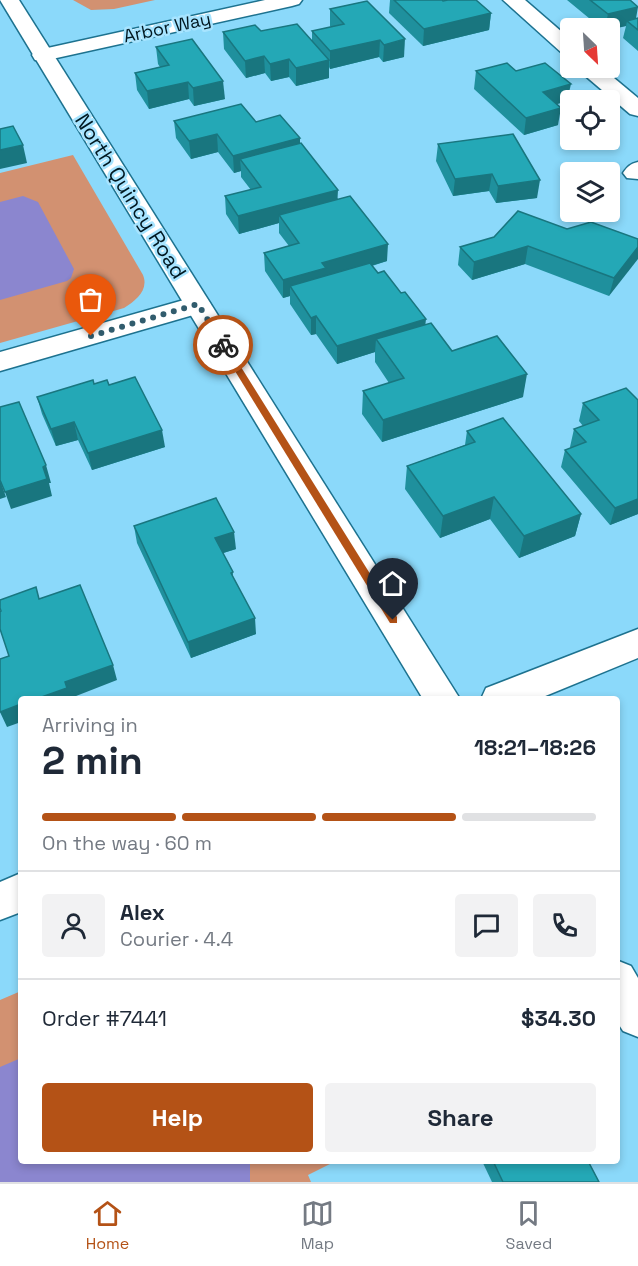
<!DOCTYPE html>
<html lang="en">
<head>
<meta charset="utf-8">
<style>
  body { margin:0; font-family:"Space Grotesk",sans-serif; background:#f2f2f3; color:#1f2937; height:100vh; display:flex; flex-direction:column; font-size:22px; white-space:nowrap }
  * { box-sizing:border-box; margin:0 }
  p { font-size:20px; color:#747a83 }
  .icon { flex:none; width:33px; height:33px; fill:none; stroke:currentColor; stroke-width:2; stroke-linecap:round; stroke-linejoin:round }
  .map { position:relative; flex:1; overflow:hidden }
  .details { position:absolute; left:18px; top:696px; width:602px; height:468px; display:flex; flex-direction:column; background:#fff; border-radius:6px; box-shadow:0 3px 9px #0003 }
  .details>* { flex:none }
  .needle { width:39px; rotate:155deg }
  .controls { position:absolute; left:560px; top:18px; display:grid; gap:12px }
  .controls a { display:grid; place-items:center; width:60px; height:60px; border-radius:6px; background:#fff; box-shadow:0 3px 9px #0003; font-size:30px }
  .pin { position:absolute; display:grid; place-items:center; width:51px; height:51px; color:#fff; margin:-62px -26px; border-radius:50% 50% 50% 0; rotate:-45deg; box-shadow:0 0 6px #0007 }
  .pin .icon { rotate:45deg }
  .courier { position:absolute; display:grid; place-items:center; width:60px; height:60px; margin:-30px; border:4px solid #b45216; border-radius:50%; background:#fff; color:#222; box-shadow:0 2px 8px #0007 }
  .headline em { font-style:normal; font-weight:800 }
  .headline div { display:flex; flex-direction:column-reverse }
  .headline { display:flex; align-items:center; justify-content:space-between; height:102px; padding:0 24px }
  h1 { font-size:39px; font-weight:800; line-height:45px }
  .bar { display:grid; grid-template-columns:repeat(4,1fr); gap:9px 6px; align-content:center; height:72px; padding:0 24px }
  .bar i { height:8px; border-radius:4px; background:#e0e1e3 }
  .bar .active { background:#b45216 }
  .bar p { grid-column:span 4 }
  .line { display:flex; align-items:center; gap:15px; padding:0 24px; border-top:2px solid #e0e1e3 }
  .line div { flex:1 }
  .round { display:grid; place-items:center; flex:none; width:63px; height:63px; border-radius:6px; background:#f2f2f3 }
  .button { display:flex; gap:12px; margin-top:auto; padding:12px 24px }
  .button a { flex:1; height:69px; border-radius:6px; background:#b45216; color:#fff; font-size:24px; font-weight:800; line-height:69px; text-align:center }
  .button a+a { background:#f2f2f3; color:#1f2937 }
  .dock { display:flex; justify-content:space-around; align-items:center; height:84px; border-top:2px solid #e0e1e3; background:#fff; font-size:16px; color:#747a83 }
  .dock a { display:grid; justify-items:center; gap:3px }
  .dock .active { color:#b45216 }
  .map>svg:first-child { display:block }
  .green { fill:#d29171 }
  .water { fill:#8b86cf }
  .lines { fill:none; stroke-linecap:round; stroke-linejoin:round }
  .minor-casing { stroke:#1d728f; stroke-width:3 }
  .tertiary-casing { stroke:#1d728f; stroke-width:3 }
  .minor { fill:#fff; fill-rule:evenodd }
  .tertiary { fill:#fff; fill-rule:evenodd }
  .wall { fill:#1f909d }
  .shaded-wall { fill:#19767f }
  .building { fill:#24a8b6; stroke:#19767f; stroke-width:1.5 }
  .route { fill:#b45216 }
  .done { stroke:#315c6d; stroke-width:6; stroke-dasharray:0 10.8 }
  .labels { text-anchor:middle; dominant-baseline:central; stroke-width:5; stroke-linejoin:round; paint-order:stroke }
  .far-street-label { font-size:18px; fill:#011821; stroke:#a7e4ff }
  .street-label { font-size:21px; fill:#011821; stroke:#a7e4ff }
</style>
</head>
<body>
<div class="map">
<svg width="638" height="1182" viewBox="0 0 638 1182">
  <rect width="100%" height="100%" fill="#8bd9fa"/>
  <g class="green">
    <polygon points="73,0 155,0 114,9 91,10"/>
    <path d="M 73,155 L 143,275 C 149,290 136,300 124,308 L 0,343 L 0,173 Z"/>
    <polygon points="21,991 21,1161 336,1161 308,1175 311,1182 0,1182 0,1000"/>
  </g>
  <g class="water">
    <polygon points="23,196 38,202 74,269 71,278 67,281 0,300 0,202"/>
    <polygon points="21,1058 21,1161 250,1161 250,1182 0,1182 0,1067"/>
  </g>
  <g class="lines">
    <g class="minor-casing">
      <g id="minor">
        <polygon points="265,0 302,0 299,4 292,6 43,61 35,60 32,55 35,50 43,49"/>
        <polygon points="503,0 525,0 570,39 570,56 563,54"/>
        <polygon points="580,68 602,68 638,98 638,116 630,114 582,73"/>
        <path d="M 638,162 L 638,179 L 627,178 L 623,173 C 628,166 630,164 638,162 Z"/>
        <polygon points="198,296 207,299 211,305 207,311 0,371 0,352"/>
      </g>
    </g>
    <g class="tertiary-casing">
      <g id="tertiary">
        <polygon points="0,0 19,0 460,699 423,699"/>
        <polygon points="638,629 638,658 538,699 481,699 486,688"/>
        <polygon points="21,873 21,912 0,920 0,882"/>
        <polygon points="616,960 631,966 638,978 638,1037 623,1031 616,1020"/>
      </g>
    </g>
    <use href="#minor" class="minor"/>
    <use href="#tertiary" class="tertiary"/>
  </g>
  <g class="wall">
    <polygon points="390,0 442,0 491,13 489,30 423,46 389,13"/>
    <polygon points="567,0 630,0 636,19 638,18 638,51 623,38 626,26 609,28 601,28"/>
    <polygon points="367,1 404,57 383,62 379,57 330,69 329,67 329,78 296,86 289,77 271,81 265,73 246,78 224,49 223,32 261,31 312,41 312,31 331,27 330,26 330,9"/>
    <polygon points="156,47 225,99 194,106 189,99 149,109 137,90 135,73 160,67 158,64"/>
    <polygon points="476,71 516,71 567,101 557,104 558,125 524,135 474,89"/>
    <polygon points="174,121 256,122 300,138 300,144 338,199 387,261 372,266 378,273 425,324 452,351 523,397 382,442 362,414 363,391 389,383 375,362 375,352 337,364 316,334 311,335 290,304 290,296 283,298 265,271 264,253 289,246 279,233 279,223 239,234 226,214 225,196 251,190 241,177 241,171 234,173 218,152 191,159 176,138"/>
    <polygon points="438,144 537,198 496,203 489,191 453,196 436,161"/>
    <polygon points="567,229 638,239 609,296 525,264 472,280 458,265 460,247"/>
    <polygon points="94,384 109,385 165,447 92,470 78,440 56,446 42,414 37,397"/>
    <polygon points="638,400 638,514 610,525 561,467 565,450 571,448 570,447 574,429 583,426 579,421 583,403"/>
    <polygon points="467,431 581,514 575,536 519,558 490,519 440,538 405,489 407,466 465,445"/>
    <polygon points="134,526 236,549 223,553 233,572 233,577 256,634 191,658 137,543"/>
    <polygon points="482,1161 588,1161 599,1182 492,1182"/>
  </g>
  <g class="shaded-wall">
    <polygon points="638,7 635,24 627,21 626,26 609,30 609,28 605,28 608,14"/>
    <polygon points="491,13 489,30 423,46 424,29"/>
    <polygon points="405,39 404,57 383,62 384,45"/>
    <polygon points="380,40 379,57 330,69 330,51"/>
    <polygon points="264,56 265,73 246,78 245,61"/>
    <polygon points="289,59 289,77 271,81 270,64"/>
    <polygon points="329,60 329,78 296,86 296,68"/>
    <polygon points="223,81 225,99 194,106 193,88"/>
    <polygon points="188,82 189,99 149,109 147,91"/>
    <polygon points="571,84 567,101 540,109 543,92"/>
    <polygon points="561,108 558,125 524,135 526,118"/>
    <polygon points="217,134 218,152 191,159 189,141"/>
    <polygon points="300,138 300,155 240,159 241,171 234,173 233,156"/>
    <polygon points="23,145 27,163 0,169 0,150"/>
    <polygon points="492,174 489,191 453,196 455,179"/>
    <polygon points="540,180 537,198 496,203 498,186"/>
    <polygon points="338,190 337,208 279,215 279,223 239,234 238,216"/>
    <polygon points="388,244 387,261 326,279 290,286 290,296 283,298 283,280 322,263"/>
    <polygon points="528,246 525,264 472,280 474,262"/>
    <polygon points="638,247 638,259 609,296 614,278"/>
    <polygon points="316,316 316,334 311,335 311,318"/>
    <polygon points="426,319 424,337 376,339 375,352 337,364 337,346"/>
    <polygon points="527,374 523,397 382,442 383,420"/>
    <polygon points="74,422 78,440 56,446 51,429"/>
    <polygon points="162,430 165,447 92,470 88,453"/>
    <polygon points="46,465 51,483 49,483 52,496 11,509 5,492 43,467"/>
    <polygon points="0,480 6,497 0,499"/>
    <polygon points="494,497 490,519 440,538 443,516"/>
    <polygon points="638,499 638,514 610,525 615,508"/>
    <polygon points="581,514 575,536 519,558 524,536"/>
    <polygon points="234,532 236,549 217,555 215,538"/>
    <polygon points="255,618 256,634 191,658 188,642"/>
    <polygon points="113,665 117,680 71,698 71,699 36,699 65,682"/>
    <polygon points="21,704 21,722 7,727 0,712"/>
  </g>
  <g class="building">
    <polygon points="394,0 442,0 443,1 448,0 476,0 491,13 424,29"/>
    <polygon points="590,0 630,0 638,7 608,14"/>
    <polygon points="367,1 405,39 384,45 380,40 330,51 312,31 344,24 330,9"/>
    <polygon points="638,18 638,30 627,21"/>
    <polygon points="297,24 329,60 296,68 289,59 270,64 264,56 245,61 223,32 255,25 261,31"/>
    <polygon points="192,39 223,81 193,88 188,82 147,91 135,73 169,65 156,47"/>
    <polygon points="507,63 516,71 545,63 571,84 543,92 561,108 526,118 476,71"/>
    <polygon points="241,104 256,122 280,115 300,138 233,156 217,134 189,141 174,121"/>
    <polygon points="13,126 23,145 0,150 0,129"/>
    <polygon points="513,134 540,180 498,186 492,174 455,179 438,144"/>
    <polygon points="301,143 338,190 238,216 225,196 261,187 240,159"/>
    <polygon points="350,196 388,244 322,263 326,268 283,280 264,253 299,243 279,215"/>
    <polygon points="518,211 567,229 591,222 638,239 638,247 614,278 528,246 474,262 460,247 494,237"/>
    <polygon points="370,263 378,273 384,271 401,293 405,292 426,319 337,346 316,316 311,318 290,286"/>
    <polygon points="431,323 452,351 497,336 527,374 383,420 363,391 404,378 376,339"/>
    <polygon points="135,377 162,430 88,453 74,422 51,429 37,397 93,380 94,384 107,380 109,385"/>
    <polygon points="626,388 638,400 638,499 615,508 565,450 586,442 574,429 599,420 583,403"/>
    <polygon points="19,402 46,465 43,467 47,479 5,492 0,480 0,407"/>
    <polygon points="503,418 581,514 524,536 494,497 443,516 407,466 475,442 467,431"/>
    <polygon points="216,498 234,532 215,538 233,572 231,573 255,618 188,642 134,526"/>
    <polygon points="80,585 113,665 65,682 67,688 36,699 21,699 21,704 0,712 0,659 9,656 0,629 0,612 1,611 0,608 0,600 36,587 39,599"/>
    <polygon points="493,1161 588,1161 599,1182 503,1182"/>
  </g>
  <polygon class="route" points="223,342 226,343 397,617 397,623 390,623 219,345"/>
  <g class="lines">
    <polyline class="done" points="91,336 198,304 223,345"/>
  </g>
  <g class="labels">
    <g class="far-street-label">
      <text transform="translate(167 27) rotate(-12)">Arbor Way</text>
    </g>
    <g class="street-label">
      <text transform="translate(131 196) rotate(58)">North Quincy Road</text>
    </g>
  </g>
</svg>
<div class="controls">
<a><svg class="needle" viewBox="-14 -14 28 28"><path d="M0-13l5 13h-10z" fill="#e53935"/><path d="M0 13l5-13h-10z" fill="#747a83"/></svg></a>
<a><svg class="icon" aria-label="locate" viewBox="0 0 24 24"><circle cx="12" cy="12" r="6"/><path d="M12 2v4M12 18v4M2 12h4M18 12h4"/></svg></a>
<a><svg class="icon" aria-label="layers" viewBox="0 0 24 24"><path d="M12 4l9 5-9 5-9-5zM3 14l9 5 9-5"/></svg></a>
</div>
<div class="pin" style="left:91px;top:336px;background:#ea580c"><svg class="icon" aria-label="bag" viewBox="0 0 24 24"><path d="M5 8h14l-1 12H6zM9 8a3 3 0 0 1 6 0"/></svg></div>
<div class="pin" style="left:393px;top:620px;background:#1f2937"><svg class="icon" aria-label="home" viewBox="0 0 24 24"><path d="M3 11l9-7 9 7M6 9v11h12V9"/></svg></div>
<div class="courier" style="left:223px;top:345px"><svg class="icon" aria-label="bike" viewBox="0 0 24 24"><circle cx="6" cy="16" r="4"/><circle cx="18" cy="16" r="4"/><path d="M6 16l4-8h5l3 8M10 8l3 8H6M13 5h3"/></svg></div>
<section class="details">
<div class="headline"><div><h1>2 min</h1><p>Arriving in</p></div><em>18:21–18:26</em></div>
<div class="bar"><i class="active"></i><i class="active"></i><i class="active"></i><i></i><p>On the way · 60 m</p></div>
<div class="line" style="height:108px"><a class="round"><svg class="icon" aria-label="person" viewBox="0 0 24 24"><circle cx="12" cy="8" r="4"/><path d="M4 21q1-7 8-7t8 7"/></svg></a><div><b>Alex</b><p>Courier · 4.4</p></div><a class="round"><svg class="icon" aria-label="chat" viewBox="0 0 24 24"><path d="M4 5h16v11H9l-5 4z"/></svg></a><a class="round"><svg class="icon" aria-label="phone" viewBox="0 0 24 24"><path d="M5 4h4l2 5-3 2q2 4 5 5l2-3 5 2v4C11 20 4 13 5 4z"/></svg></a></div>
<div class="line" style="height:78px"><div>Order #7441</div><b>$34.30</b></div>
<div class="button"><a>Help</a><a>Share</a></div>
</section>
</div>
<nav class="dock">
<a class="active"><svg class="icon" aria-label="home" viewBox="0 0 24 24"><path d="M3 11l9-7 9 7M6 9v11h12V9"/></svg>Home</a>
<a><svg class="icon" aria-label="map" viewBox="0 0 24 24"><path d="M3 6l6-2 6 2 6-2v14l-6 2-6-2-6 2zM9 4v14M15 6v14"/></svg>Map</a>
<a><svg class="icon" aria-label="saved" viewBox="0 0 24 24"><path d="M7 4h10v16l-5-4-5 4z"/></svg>Saved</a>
</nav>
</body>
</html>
